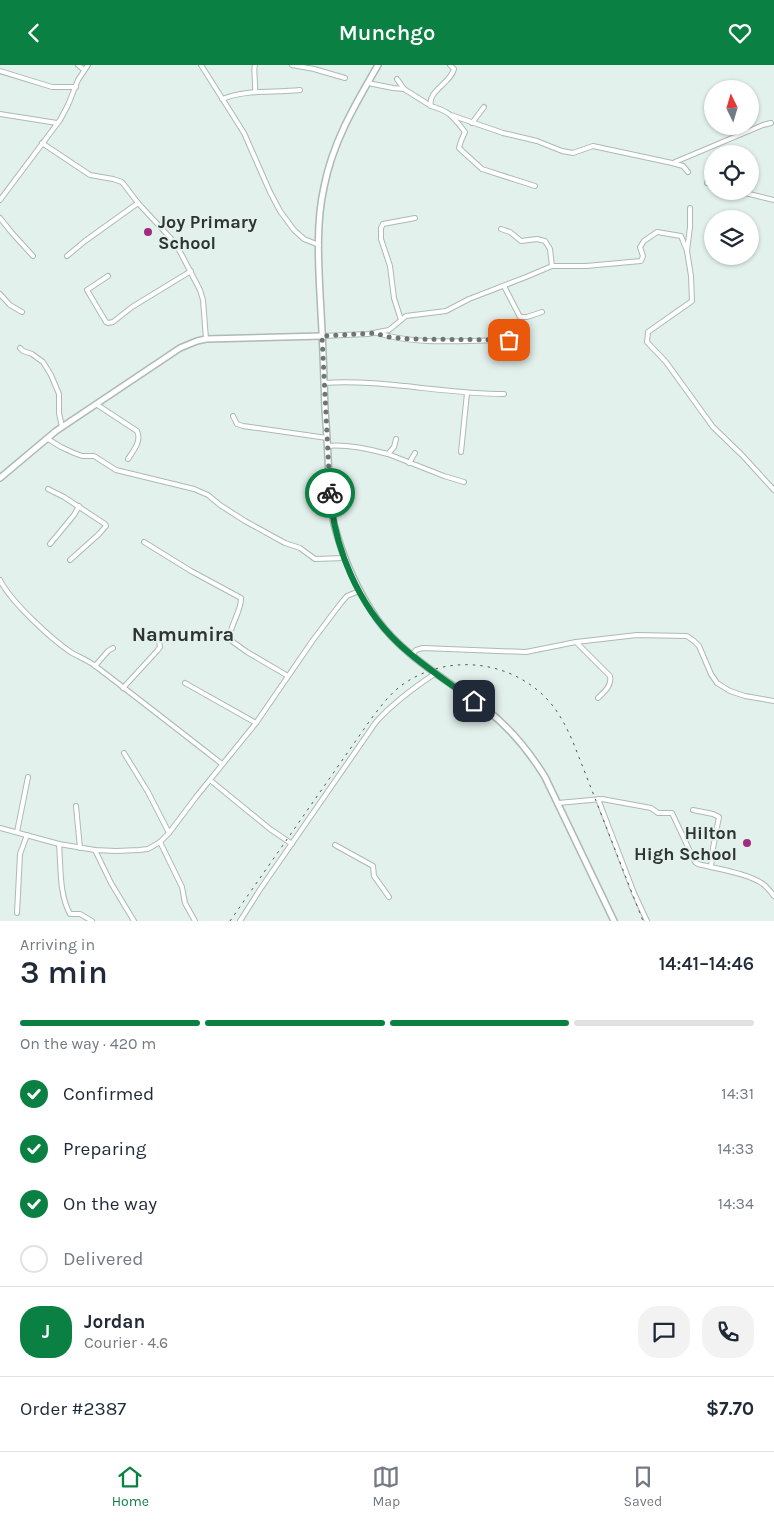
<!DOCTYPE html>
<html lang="en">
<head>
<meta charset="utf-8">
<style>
  body { margin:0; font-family:Karla,sans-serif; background:#f2f2f3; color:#1f2937; height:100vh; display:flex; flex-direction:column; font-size:19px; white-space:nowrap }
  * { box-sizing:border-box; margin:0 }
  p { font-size:16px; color:#747a83 }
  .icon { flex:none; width:28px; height:28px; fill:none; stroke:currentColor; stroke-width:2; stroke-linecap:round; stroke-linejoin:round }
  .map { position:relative; height:856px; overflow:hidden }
  .panel { display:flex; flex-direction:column; background:#fff; flex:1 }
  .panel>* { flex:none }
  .needle { width:32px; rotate:355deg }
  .buttons { position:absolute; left:704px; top:15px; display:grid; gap:10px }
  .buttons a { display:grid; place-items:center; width:55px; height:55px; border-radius:50%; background:#fff; box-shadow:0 1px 4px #0004; font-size:25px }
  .pin { position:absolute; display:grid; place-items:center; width:42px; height:42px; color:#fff; margin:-21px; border-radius:10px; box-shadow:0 2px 8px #0006 }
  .courier { position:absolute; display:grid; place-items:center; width:50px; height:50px; margin:-25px; border:4px solid #0b8043; border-radius:50%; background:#fff; color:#222; box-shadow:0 1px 6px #0007 }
  .summary em { font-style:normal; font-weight:600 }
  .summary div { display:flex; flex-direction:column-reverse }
  .summary { display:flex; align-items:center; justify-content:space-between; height:85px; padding:0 20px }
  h1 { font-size:32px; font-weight:600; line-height:38px }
  .bar { display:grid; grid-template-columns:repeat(4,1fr); gap:8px 5px; align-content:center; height:60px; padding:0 20px }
  .bar i { height:6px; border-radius:4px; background:#e0e1e3 }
  .bar .current { background:#0b8043 }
  .bar p { grid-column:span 4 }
  .line { display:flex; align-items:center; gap:12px; padding:0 20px; border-top:1px solid #e0e1e3 }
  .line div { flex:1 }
  .round { display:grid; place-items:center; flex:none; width:52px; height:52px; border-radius:20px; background:#f2f2f3 }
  ol { padding:0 20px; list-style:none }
  li { display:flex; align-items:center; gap:15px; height:55px }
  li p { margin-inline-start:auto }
  li .icon { padding:5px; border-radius:50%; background:#0b8043; color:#fff; stroke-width:4 }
  li:last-child { color:#747a83 }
  li i { width:28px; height:28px; border:2px solid #e0e1e3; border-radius:50% }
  header { display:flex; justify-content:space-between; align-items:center; height:65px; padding:0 20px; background:#0b8043; color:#fff; font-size:22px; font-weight:600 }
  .dock { display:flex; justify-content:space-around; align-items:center; height:70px; border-top:1px solid #e0e1e3; background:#fff; font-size:14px; color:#747a83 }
  .dock a { display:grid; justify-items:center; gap:2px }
  .dock .current { color:#0b8043 }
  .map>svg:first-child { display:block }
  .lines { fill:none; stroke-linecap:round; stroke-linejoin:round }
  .street-casing { stroke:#acb9b4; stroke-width:6 }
  .secondary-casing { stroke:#acb9b4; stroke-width:8 }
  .street { stroke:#fff; stroke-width:4 }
  .secondary { stroke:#fff; stroke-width:5 }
  .rail { stroke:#515756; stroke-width:1; stroke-dasharray:2.5 5; stroke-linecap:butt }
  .done { stroke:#6e7674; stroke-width:5; stroke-dasharray:0 9 }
  .route { stroke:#0b8043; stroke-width:6 }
  .poi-dot { fill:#a32a7f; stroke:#e3f1ec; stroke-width:2 }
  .labels { text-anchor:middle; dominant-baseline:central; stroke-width:4; stroke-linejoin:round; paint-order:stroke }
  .poi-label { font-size:18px; font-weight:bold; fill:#2f3433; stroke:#e3f1ec; text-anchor:start }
  .quarter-label { font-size:20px; font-weight:bold; fill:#2f3433; stroke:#e3f1ec }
</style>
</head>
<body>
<header><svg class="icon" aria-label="back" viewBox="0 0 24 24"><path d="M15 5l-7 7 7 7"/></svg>Munchgo<svg class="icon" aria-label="heart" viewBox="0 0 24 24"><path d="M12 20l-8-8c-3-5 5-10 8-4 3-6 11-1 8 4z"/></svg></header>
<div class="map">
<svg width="774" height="856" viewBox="0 0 774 856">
  <rect width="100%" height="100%" fill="#e3f1ec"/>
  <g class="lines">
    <g class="street-casing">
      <g id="street">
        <polyline points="78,0 84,5"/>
        <polyline points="201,0 244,68 270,127 280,146 294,165 304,174 319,180"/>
        <path d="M 255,0 C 253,5 256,19 255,27"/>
        <polyline points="292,0 314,4 345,13"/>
        <path d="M 450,0 L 454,4 C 451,18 427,26 431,41 C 451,47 453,52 465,67 L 461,76 L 459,83 L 482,104 L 535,121"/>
        <polyline points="0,6 52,22 76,22"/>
        <polyline points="397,14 404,24 431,41"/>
        <polyline points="368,18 393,23 404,24"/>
        <path d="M 222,34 C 247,24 274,28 300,25"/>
        <polyline points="0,49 57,58"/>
        <polyline points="451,50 503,68 537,76 562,86 573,88 593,81 672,98 683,101 688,107"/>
        <polyline points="472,58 484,42"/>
        <polyline points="42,78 90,110 113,114 122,117 138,138 176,179 200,225 203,235 206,274"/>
        <polyline points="675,97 763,60 771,58"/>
        <polyline points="707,118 712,119"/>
        <polyline points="737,126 774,135"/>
        <polyline points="0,135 60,55 68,40 78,15 88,0"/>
        <polyline points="690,143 690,162 687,186 691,211 692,236 648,267 647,277 666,297 713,362 742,390 774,425"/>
        <polyline points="0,153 12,168 33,191"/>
        <polyline points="501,164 510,167 521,176 537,174 545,176 550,184 552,201"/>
        <polyline points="67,191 85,176 138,138"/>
        <polyline points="108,211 87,225 106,257 108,258 113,257 132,242 191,206"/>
        <polyline points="504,221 520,252 527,252 542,247"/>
        <polyline points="0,229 10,240 22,247"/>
        <polyline points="401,255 394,233 390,201 381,174 381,163 383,159 415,153"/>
        <path d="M 377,268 C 419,281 466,275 509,275"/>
        <polyline points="322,271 368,269 389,265 406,251 446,246 469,234 526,212 552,201 586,201 641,196 643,191 640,182 644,176 657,167 681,171 687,186"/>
        <polyline points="20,283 23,286 32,289 43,297 51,310 59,329 59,348 62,362"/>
        <path d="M 324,318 C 383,314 444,329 504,329"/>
        <path d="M 96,339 L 137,366 C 142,376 133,386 128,394"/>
        <polyline points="233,351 237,359 243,361 327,373"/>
        <polyline points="48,374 61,382 74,388 82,391 94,391 116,405 194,424 208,430 220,440 245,456 285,478 300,483 315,494 345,493"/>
        <polyline points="396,374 394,382 388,389 444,411 464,417"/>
        <path d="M 327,381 C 347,379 369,384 388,389"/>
        <polyline points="461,387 467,328"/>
        <polyline points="409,398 415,388"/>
        <polyline points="48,424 64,432 105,459 106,461 99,469 70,495"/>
        <path d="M 144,477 L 191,506 L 241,533 C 242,544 230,561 229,574 L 247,587 L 288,611"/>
        <polyline points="50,479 74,450 79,441"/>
        <path d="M 0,515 C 11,537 51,574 72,588 C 81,593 90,596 98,603 C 140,635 181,667 222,699"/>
        <path d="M 576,577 L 610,611 C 612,621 604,627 598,633"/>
        <polyline points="412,590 416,585 423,583 526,587 576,577 637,570 687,571 694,576 699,581 711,609 717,618 730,626 745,631 774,636"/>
        <polyline points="95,601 108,586 113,583"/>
        <polyline points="185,618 256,658"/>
        <polyline points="123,623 157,586 160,582 159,575"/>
        <polyline points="124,688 148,727 169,768"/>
        <polyline points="210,715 270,764 292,779"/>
        <polyline points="598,734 634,828 647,856"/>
        <path d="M 558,738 L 602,734 L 651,743 L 658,748 L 672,748 L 695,797 L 698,799 C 717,804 747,808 763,819 C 767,822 771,827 774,831"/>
        <polyline points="76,741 80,783"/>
        <polyline points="693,745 713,749 719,752 713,783 711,802"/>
        <polyline points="0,763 59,779 95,785 116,786 139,785 148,784 160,777 169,768 196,732 256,658 313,575 341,538 347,531 359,526"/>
        <polyline points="17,767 28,712"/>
        <polyline points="160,777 182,822 185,838 195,856"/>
        <path d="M 59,779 C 61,802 59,829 70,849 L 80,849 L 92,856"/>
        <polyline points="335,780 373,801 374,811 389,832"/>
        <polyline points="95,785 111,818 134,856"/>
        <polyline points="17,848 20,789 27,770"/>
        <path d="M 240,856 L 261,823 L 376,657 C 394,637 413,623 436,608"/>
      </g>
    </g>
    <g class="secondary-casing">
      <g id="secondary">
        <path d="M 378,0 C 355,40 333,76 324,122 C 315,162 319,207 321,248 C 323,280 324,313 325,345 C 327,368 328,391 329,414 C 330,429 331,444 334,459 C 343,493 357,525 377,554 C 405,593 450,616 487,645 C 510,663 529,686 545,712 L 614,856"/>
        <polyline points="0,413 56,366 180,283 197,276 206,274 322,271"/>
      </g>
    </g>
    <use href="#street" class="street"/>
    <use href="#secondary" class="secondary"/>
    <path class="rail" d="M 230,856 L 371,654 C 381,641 391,627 405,618 C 448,589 508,595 545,632 C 558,645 566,661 573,677 L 643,856"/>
  </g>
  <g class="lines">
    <polyline class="done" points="330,428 322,271 375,268 388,272 411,274 509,275"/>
    <path class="route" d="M 330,428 C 334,482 358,540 398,578 C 421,600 448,617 474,636"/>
  </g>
  <g class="poi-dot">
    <circle cx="148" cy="167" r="5"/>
    <circle cx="747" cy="778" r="5"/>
  </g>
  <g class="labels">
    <g class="poi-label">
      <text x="158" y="157">Joy Primary<tspan x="158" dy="21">School</tspan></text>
      <text x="737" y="768" text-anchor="end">Hilton<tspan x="737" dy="21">High School</tspan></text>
    </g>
    <g class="quarter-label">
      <text x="183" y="569">Namumira</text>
    </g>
  </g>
</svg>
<div class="buttons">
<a><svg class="needle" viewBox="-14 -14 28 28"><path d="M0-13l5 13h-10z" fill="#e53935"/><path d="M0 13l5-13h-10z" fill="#747a83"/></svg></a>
<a><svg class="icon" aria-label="locate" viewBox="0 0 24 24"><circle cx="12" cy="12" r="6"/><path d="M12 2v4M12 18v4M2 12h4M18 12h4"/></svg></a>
<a><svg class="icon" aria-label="layers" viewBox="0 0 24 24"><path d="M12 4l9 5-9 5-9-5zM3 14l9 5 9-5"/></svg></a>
</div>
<div class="pin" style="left:509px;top:275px;background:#ea580c"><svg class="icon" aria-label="bag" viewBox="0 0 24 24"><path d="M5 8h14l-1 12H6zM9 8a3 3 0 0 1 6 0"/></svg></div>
<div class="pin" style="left:474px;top:636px;background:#1f2937"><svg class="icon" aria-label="home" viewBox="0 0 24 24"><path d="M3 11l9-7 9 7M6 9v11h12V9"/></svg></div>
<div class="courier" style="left:330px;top:428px"><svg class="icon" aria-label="bike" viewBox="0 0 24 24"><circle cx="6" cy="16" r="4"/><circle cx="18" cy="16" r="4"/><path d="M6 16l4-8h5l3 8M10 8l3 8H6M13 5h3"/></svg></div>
</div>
<section class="panel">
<div class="summary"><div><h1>3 min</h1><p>Arriving in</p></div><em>14:41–14:46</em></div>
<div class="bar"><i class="current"></i><i class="current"></i><i class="current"></i><i></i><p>On the way · 420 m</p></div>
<ol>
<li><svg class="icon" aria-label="check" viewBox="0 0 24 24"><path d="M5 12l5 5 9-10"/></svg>Confirmed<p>14:31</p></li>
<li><svg class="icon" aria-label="check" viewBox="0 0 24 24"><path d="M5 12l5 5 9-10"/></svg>Preparing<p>14:33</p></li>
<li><svg class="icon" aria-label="check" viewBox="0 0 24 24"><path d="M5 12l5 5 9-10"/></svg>On the way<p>14:34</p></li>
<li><i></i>Delivered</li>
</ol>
<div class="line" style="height:90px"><b class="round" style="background:#0b8043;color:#fff">J</b><div><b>Jordan</b><p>Courier · 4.6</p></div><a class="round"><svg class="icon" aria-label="chat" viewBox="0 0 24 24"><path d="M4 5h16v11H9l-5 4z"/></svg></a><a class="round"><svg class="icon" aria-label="phone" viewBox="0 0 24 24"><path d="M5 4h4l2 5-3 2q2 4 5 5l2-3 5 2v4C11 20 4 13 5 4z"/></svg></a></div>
<div class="line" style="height:65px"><div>Order #2387</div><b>$7.70</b></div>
</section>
<nav class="dock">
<a class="current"><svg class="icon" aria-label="home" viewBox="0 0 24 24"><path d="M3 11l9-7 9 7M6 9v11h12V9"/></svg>Home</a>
<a><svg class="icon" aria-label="map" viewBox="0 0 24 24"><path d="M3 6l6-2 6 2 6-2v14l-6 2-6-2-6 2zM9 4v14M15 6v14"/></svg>Map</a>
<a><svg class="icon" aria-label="saved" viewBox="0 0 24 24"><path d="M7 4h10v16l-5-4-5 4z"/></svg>Saved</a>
</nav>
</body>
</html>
